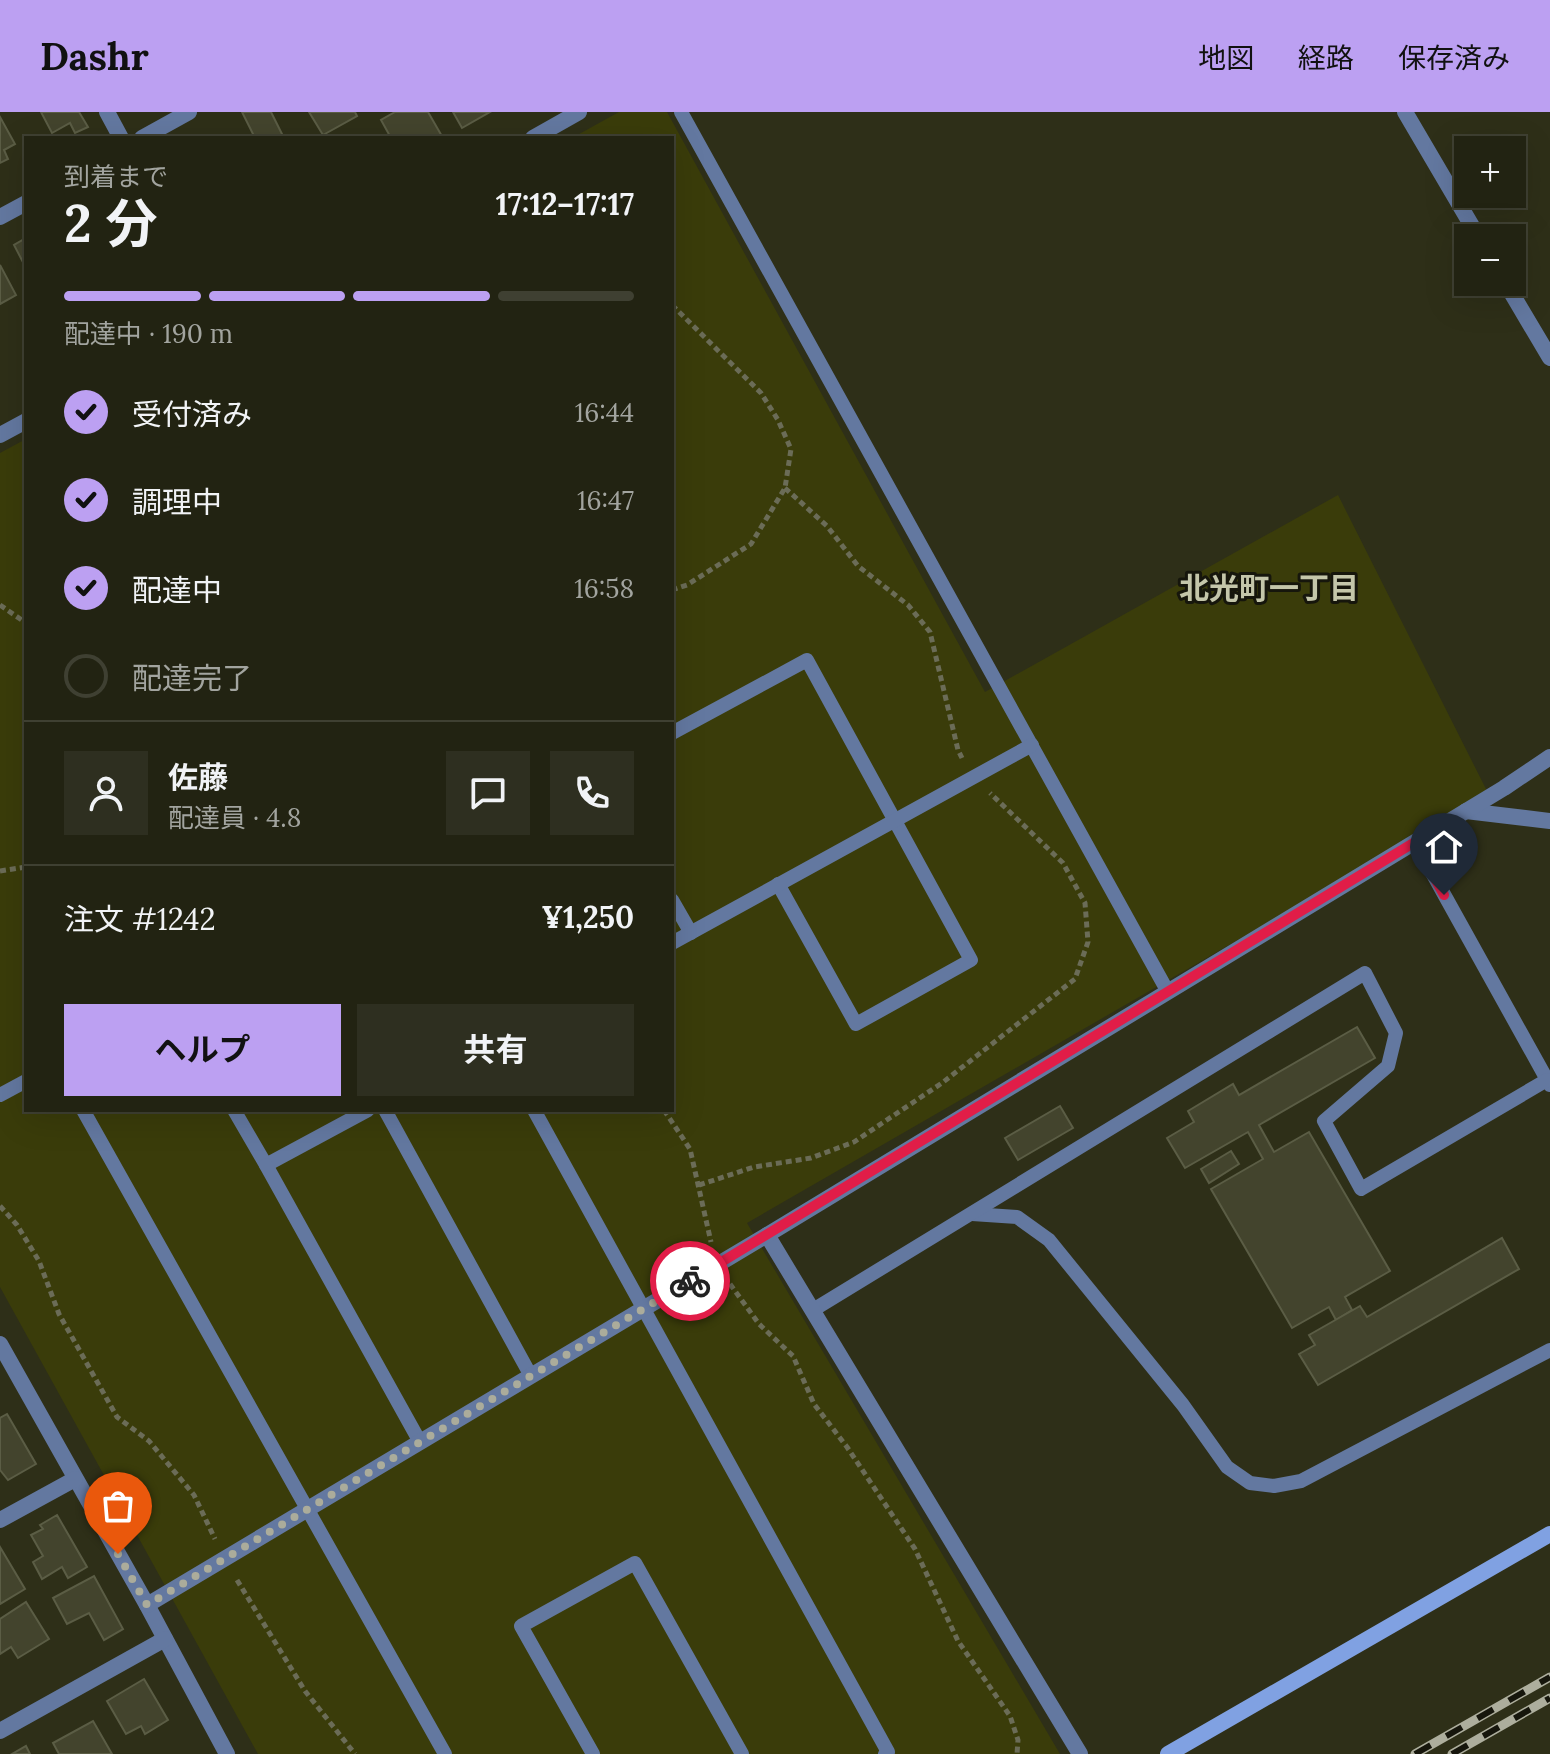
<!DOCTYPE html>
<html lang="ja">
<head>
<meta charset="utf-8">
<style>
  body { margin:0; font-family:Lora,"Noto Sans JP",serif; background:#2e2f20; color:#f1f3f6; height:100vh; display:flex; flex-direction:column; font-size:30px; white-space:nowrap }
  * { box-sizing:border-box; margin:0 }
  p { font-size:26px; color:#a2a49f }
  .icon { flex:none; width:44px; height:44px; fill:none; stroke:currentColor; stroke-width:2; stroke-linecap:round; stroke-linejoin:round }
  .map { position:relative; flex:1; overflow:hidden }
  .details { position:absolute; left:24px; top:24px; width:650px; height:976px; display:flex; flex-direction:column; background:#222312; border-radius:0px; box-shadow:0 8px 32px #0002,0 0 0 2px #3f4032 }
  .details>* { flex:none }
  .controls { position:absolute; left:1454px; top:24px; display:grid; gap:16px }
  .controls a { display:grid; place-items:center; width:72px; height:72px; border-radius:0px; background:#222312; box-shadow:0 8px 32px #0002,0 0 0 2px #3f4032; font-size:40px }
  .pin { position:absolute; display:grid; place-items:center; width:68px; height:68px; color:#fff; margin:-82px -34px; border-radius:50% 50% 50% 0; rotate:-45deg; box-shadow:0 0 8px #0007 }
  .pin .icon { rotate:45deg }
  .courier { position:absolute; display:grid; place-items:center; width:80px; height:80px; margin:-40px; border:6px solid #e11d48; border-radius:50%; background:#fff; color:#222; box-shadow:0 2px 10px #0007 }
  .head em { font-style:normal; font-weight:700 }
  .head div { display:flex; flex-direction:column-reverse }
  .head { display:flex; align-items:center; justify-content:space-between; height:136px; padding:0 40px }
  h1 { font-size:52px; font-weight:700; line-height:60px }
  .bar { display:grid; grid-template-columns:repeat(4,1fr); gap:12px 8px; align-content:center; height:96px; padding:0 40px }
  .bar i { height:10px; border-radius:6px; background:#3f4032 }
  .bar .on { background:#bca0f2 }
  .bar p { grid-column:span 4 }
  .line { display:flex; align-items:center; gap:20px; padding:0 40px; border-top:2px solid #3f4032 }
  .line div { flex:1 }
  .round { display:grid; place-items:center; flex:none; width:84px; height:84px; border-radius:0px; background:#2e2f20 }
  ol { padding:0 40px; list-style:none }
  li { display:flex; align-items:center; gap:24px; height:88px }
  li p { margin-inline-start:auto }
  li .icon { padding:8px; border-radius:50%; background:#bca0f2; color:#111; stroke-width:4 }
  li:last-child { color:#a2a49f }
  li i { width:44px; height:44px; border:4px solid #3f4032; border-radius:50% }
  .button { display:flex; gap:16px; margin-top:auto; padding:16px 40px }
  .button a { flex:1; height:92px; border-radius:0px; background:#bca0f2; color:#111; font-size:32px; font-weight:700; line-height:92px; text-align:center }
  .button a+a { background:#2e2f20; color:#f1f3f6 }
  header { display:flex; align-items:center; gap:48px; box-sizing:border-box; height:112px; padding:0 40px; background:#bca0f2; color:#111 }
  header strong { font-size:38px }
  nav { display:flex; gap:44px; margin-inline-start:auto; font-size:28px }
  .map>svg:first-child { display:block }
  .green { fill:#3a3c0a }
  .building { fill:#43442d; stroke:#5b5d45; stroke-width:2 }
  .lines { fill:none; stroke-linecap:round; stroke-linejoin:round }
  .path { stroke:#6b6c57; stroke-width:5; stroke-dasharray:6 4; stroke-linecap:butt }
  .lane { stroke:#6378a0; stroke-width:14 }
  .street { stroke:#6378a0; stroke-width:16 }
  .secondary { stroke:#80a1e2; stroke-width:16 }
  .rail-casing { stroke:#adae9d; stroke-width:9 }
  .rail { stroke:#16160c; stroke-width:6; stroke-dasharray:18; stroke-linecap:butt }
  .done { stroke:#abac9b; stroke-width:8; stroke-dasharray:0 14.4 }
  .route { stroke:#e11d48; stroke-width:10 }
  .labels { text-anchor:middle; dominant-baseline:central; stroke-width:6; stroke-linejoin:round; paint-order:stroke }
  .neighbourhood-label { font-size:30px; font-weight:bold; fill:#c4c6aa; stroke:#16160c }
</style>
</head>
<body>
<header>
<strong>Dashr</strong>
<nav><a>地図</a><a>経路</a><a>保存済み</a></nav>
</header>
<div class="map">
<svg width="1550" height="1642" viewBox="0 0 1550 1642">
  <rect width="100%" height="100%" fill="#2e2f18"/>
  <polygon class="green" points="619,0 667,0 985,580 1338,383 1488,681 1401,734 747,1111 1060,1642 258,1642 0,1175 0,341 26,327 26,998 672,998 672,26 572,26"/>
  <g class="building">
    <polygon points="41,0 79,0 88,15 75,21 70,11 52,21"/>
    <polygon points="242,0 271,0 284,26 255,26"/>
    <polygon points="309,0 355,0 357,4 323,23"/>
    <polygon points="395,0 428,0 443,26 391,26 381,8"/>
    <polygon points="453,0 490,0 462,16"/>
    <polygon points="0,5 15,32 4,38 8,47 0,51"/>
    <polygon points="26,126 26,156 14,133"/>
    <polygon points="0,153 16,183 0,192"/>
    <polygon points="1357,915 1375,946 1259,1013 1274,1040 1309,1020 1390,1159 1345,1185 1352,1198 1336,1208 1329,1195 1292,1216 1211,1077 1263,1047 1248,1020 1185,1056 1167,1026 1194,1010 1188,999 1233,972 1239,983"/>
    <polygon points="1060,994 1073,1016 1018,1048 1005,1026"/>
    <polygon points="1231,1039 1239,1052 1209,1071 1201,1057"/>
    <polygon points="1502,1126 1519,1157 1318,1273 1299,1242 1315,1233 1309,1223 1360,1194 1367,1205"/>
    <polygon points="7,1302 36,1352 8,1368 0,1358 0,1306"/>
    <polygon points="57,1403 87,1455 68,1466 62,1455 42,1467 33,1450 43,1444 31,1423 43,1417 40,1413"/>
    <polygon points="0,1435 25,1477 0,1492"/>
    <polygon points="94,1464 123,1517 104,1528 89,1501 67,1512 53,1486"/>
    <polygon points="26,1490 49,1527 18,1546 11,1535 0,1542 0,1507"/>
    <polygon points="144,1567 168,1608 145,1622 141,1614 126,1622 107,1589"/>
    <polygon points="93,1609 112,1642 59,1642 53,1631"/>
    <polygon points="26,1634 30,1642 12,1642"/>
  </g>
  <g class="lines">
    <g class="path">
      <polyline points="672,193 761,281 778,308 791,337 785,376 751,432 687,473 672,478"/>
      <polyline points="785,376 827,414 858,454 908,493 930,520 958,638 962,646"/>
      <polyline points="0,493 26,511"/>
      <polyline points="0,759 26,755"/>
      <polyline points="664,998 690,1037 711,1130"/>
      <polyline points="699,1073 754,1055 811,1046 854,1030 942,971 1075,867 1088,830 1085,791 1063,751 990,681"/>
      <polyline points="0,1094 17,1113 39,1149 59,1202 117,1305 149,1329 194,1383 215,1427"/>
      <polyline points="730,1172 759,1212 793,1244 814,1292 847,1335 915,1437 958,1529 1010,1604 1018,1628 1017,1642"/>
      <polyline points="237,1468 305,1579 355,1642"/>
    </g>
    <g class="lane">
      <polyline points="681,0 1168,880"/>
      <polyline points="672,621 807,548 971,848 856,912 778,772"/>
      <polyline points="1415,730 1550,973"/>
      <polyline points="672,788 691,821"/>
      <polyline points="672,831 1032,633"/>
      <polyline points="0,983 26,969"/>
      <polyline points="83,998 445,1642"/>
      <polyline points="234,998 266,1053 368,998"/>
      <polyline points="385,998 531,1264"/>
      <polyline points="534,998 888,1640 885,1642"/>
      <polyline points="266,1053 420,1330"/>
      <polyline points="972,1102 1017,1105 1049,1128 1183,1293 1227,1355 1250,1371 1274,1374 1301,1369 1550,1238"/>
      <polyline points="813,1198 1365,861 1396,921 1388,954 1324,1009 1361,1077 1547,968"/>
      <polyline points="593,1642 521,1514 635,1451 742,1642"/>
    </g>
    <g class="street">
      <polyline points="107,0 121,26"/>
      <polyline points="1405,0 1479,126"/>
      <polyline points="142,26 189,0"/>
      <polyline points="533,26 579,0"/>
      <polyline points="0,105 26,91"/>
      <polyline points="1505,170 1550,246"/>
      <polyline points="0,323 26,309"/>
      <polyline points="1466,699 1550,709"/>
      <polyline points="767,1123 1080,1642"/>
      <polyline points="0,1232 147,1493 227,1642"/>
      <polyline points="0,1408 75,1367"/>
      <polyline points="147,1493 767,1123 1504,676 1550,645"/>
      <polyline points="0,1619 165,1527"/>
    </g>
    <polyline class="secondary" points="1168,1642 1550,1422"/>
    <g class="rail-casing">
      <g id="rail">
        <polyline points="1415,1642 1550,1565"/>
        <polyline points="1452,1642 1550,1586"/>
      </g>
    </g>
    <use href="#rail" class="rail"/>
  </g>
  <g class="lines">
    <polyline class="done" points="118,1442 147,1493 690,1169"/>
    <polyline class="route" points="690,1169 1415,730 1444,783"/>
  </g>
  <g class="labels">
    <g class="neighbourhood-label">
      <text x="1269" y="476">北光町一丁目</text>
    </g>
  </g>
</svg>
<div class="controls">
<a>+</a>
<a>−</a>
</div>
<div class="pin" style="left:118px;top:1442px;background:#ea580c"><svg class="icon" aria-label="bag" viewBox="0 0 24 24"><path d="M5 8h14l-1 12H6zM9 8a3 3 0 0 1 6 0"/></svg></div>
<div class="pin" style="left:1444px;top:783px;background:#1f2937"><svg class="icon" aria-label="home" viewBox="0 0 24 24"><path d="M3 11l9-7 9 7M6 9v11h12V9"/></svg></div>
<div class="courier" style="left:690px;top:1169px"><svg class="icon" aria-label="bike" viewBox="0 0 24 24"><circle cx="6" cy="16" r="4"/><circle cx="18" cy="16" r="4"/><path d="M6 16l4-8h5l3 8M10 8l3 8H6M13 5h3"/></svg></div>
<section class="details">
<div class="head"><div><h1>2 分</h1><p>到着まで</p></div><em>17:12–17:17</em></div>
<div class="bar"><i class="on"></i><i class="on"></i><i class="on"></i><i></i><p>配達中 · 190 m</p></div>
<ol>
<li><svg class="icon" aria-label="check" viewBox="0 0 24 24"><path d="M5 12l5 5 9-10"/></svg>受付済み<p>16:44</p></li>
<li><svg class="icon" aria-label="check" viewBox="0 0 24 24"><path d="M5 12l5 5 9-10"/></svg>調理中<p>16:47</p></li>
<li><svg class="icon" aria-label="check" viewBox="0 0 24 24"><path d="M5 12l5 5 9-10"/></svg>配達中<p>16:58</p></li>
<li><i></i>配達完了</li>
</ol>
<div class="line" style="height:144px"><a class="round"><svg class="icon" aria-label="person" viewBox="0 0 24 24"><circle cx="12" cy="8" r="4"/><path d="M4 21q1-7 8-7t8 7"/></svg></a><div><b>佐藤</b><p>配達員 · 4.8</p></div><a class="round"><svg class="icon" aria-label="chat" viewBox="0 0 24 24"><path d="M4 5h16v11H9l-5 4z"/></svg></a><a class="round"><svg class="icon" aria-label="phone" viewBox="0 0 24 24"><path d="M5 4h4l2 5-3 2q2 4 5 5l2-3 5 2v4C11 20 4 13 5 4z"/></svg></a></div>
<div class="line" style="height:104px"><div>注文 #1242</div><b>¥1,250</b></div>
<div class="button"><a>ヘルプ</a><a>共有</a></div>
</section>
</div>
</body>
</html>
